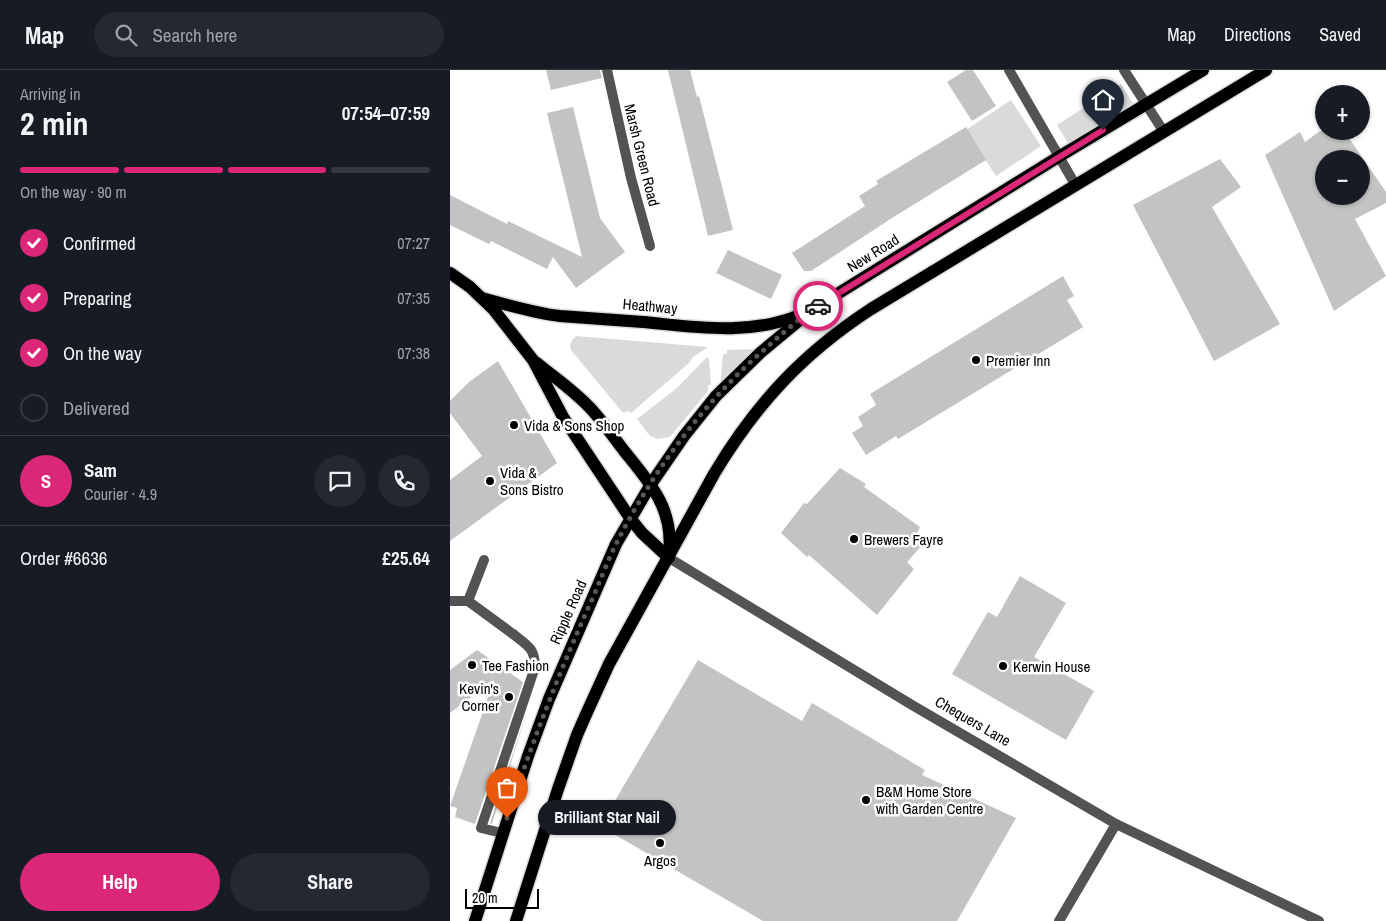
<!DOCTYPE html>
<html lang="en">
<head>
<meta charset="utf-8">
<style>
  body { margin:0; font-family:"Archivo Narrow",sans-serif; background:#242831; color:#f1f3f6; height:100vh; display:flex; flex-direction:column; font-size:19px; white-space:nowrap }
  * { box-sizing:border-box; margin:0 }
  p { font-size:16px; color:#9ea1a6 }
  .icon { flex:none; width:28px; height:28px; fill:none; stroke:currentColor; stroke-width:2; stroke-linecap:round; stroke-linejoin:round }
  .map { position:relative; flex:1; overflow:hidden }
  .side { display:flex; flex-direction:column; background:#171b24; width:450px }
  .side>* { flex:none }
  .fabs { position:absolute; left:865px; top:15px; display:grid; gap:10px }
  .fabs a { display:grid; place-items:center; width:55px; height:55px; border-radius:50%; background:#171b24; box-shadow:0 1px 4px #0004; font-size:25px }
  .scale { position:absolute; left:15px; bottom:12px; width:74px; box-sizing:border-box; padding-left:5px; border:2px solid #000; border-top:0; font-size:14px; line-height:18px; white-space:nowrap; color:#000; -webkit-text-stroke:4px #fff; paint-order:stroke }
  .pin { position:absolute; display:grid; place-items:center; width:42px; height:42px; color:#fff; margin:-51px -21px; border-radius:50% 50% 50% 0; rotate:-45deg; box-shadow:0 0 5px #0007 }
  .pin .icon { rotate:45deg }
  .courier { position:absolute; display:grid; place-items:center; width:50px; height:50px; margin:-25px; border:4px solid #db2777; border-radius:50%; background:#fff; color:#222; box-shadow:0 1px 6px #0007 }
  .bubble { position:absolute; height:35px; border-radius:18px; background:#171b24; box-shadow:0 1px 4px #0004; font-size:16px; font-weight:800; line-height:35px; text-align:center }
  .summary em { font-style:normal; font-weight:800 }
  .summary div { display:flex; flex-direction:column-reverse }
  .summary { display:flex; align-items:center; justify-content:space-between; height:85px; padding:0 20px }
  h1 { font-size:32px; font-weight:800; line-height:38px }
  .bar { display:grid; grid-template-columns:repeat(4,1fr); gap:8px 5px; align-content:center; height:60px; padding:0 20px }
  .bar i { height:6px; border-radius:4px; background:#363941 }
  .bar .selected { background:#db2777 }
  .bar p { grid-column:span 4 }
  .line { display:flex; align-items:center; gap:12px; padding:0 20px; border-top:1px solid #363941 }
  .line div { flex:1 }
  .round { display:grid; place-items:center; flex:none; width:52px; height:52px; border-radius:26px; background:#242831 }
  ol { padding:0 20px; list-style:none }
  li { display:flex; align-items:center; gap:15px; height:55px }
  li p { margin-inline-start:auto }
  li .icon { padding:5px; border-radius:50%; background:#db2777; color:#fff; stroke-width:4 }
  li:last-child { color:#9ea1a6 }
  li i { width:28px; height:28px; border:2px solid #363941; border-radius:50% }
  .cta { display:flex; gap:10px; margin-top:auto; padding:10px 20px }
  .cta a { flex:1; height:58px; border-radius:30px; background:#db2777; color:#fff; font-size:20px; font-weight:800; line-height:58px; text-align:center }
  .cta a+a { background:#242831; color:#f1f3f6 }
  header { display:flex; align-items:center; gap:30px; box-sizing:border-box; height:70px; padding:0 25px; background:#171b24; border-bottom:1px solid #363941 }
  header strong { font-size:24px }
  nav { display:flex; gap:28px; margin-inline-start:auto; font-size:18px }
  .search { width:350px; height:45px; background:#242831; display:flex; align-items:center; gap:12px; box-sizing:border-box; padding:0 18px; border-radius:28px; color:#9ea1a6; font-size:19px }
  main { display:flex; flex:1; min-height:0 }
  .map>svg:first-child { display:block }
  .green { fill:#dadada }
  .building { fill:#c3c3c3; fill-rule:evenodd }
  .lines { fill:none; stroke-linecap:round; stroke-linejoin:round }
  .primary-casing { stroke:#dbdbdb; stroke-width:15 }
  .pedestrian { stroke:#535353; stroke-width:10 }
  .minor { stroke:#535353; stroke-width:10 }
  .tertiary { stroke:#535353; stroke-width:10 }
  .primary { stroke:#000; stroke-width:12 }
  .done { stroke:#595959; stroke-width:5; stroke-dasharray:0 9 }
  .route { stroke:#db2777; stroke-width:6 }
  .poi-dot { fill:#000; stroke:#fff; stroke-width:2 }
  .labels { text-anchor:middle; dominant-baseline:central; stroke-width:5; stroke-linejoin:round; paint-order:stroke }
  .street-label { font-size:15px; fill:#000; stroke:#fff }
  .poi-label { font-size:15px; fill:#000; stroke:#fff; text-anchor:start }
</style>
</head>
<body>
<header>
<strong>Map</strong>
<div class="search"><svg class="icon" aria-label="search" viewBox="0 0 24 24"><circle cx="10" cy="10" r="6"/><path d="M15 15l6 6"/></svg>Search here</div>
<nav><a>Map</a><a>Directions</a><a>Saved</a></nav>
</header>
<main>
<section class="side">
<div class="summary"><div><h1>2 min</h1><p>Arriving in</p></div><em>07:54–07:59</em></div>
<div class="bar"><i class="selected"></i><i class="selected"></i><i class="selected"></i><i></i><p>On the way · 90 m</p></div>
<ol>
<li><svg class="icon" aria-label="check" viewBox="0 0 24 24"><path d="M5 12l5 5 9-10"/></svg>Confirmed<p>07:27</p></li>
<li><svg class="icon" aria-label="check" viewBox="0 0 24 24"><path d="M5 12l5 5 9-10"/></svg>Preparing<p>07:35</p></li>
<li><svg class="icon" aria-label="check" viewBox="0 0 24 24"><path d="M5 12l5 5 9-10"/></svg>On the way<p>07:38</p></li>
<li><i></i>Delivered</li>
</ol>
<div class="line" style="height:90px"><b class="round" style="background:#db2777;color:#fff">S</b><div><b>Sam</b><p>Courier · 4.9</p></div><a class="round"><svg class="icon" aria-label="chat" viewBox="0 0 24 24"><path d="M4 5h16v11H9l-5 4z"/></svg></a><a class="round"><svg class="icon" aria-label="phone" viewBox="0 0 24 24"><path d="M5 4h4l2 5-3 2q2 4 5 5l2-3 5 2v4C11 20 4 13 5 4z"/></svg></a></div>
<div class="line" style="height:65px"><div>Order #6636</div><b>£25.64</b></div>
<div class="cta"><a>Help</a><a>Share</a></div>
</section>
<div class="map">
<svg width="936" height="851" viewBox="0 0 936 851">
  <rect width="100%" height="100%" fill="#fff"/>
  <g class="green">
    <polygon points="671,14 684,35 620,76 607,55"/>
    <polygon points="561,30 591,76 546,106 516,60"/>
    <path d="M 126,266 L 258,277 L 243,287 L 239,293 L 181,343 L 178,341 L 173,343 L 121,280 C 119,273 121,271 126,266 Z"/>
    <polygon points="308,279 270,319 273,284 277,284 277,280"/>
    <polygon points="256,288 259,288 261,315 258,315 258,321 220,367 208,369 200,366 187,349 227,318"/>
  </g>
  <g class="building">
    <polygon points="96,0 150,0 152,8 101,20"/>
    <polygon points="218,0 240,0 247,27 249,26 283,160 258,166"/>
    <polygon points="516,0 523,0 546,36 522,51 497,12"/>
    <polygon points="123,37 150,148 175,182 126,218 103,187 97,199 41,171 39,174 0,155 0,125 57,154 58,151 132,187 97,43"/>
    <polygon points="516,57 536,90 442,148 361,201 354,201 342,183 415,136 409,126 428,114 426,111"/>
    <path d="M 870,61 L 894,61 L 936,122 L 936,133 L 905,149 L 936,206 L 884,241 L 815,85 L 850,62 L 855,72 ZM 874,89 L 911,89 L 911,126 L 874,126 Z"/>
    <polygon points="770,89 791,117 762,137 830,254 764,291 683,135"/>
    <polygon points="278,180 332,205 321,229 266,203"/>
    <polygon points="613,206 624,226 617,230 633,257 448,369 446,366 416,385 402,363 413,356 408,347 426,335 420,324"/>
    <polygon points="48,291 107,393 0,471 0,410 32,386 0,343 0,331 19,312"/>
    <polygon points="390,398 416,414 414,417 470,457 466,465 474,473 457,492 464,499 427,545 359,485 357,487 331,463 354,433 357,434"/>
    <polygon points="570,506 616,533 584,587 644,621 616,670 502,604 538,542 547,547"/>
    <polygon points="27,580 73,612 25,754 5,747 7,738 0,736 44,610 0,643 0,600"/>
    <polygon points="248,590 352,651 362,633 475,700 472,705 566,748 507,851 313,851 150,756"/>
    <polygon points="78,638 42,754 40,753"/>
  </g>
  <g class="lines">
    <g class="primary-casing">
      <g id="primary">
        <polyline points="0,203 20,217 44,240 83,290 113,347 180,448 192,463 219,488"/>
        <path d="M 32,228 C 58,235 83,243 110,246 C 137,248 165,250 193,252 C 246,257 299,266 350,245"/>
        <path d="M 87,293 C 105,308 126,322 142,340 C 154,353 164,368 175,382 C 200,413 224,439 219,483"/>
        <polyline points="25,851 78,686 99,629 166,474 201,414 234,366 266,326 310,283 363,239 610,86 753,0"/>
        <path d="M 66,851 L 108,719 L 127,665 L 138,640 L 159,594 L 264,404 C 306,334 352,284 421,239 L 816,0"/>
      </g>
    </g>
    <path class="pedestrian" d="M 52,763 L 31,758 L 85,597 C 85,578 77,575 63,564"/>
    <g class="minor">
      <polyline points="157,0 181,108 200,176"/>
      <polyline points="559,0 626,116"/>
      <polyline points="674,0 714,62"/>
      <polyline points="0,531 18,531"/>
      <polyline points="18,531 63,564"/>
      <polyline points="18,531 34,490"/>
      <polyline points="666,754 869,851"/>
    </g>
    <polyline class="tertiary" points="219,488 462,635 666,754 609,851"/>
    <use href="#primary" class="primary"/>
  </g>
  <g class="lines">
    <path class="done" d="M 57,748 C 81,676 108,605 139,536 C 149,515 156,494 166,474 C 203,401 253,333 315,279 C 332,264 349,248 368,236"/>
    <polyline class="route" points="368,236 653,60"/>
  </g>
  <g class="poi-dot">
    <circle cx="526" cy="290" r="5"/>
    <circle cx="64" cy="355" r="5"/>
    <circle cx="40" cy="411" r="5"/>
    <circle cx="404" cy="469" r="5"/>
    <circle cx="22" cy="595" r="5"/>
    <circle cx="553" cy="596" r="5"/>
    <circle cx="59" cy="627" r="5"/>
    <circle cx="416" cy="730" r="5"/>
    <circle cx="210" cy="773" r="5"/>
  </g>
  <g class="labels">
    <g class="street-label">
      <text transform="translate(192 85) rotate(76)">Marsh Green Road</text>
      <text transform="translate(423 183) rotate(-32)">New Road</text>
      <text transform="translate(200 236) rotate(5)">Heathway</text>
      <text transform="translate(118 542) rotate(-66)">Ripple Road</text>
      <text transform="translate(523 651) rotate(30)">Chequers Lane</text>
    </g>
    <g class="poi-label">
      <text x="536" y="290">Premier Inn</text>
      <text x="74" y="355">Vida &amp; Sons Shop</text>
      <text x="50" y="402">Vida &amp;<tspan x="50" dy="17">Sons Bistro</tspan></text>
      <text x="414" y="469">Brewers Fayre</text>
      <text x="32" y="595">Tee Fashion</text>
      <text x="563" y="596">Kerwin House</text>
      <text x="49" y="618" text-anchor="end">Kevin's<tspan x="49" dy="17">Corner</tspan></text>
      <text x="426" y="721">B&amp;M Home Store<tspan x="426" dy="17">with Garden Centre</tspan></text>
      <text x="210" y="790" text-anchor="middle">Argos</text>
    </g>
  </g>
</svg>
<div class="fabs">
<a>+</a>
<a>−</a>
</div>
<div class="scale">20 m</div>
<div class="pin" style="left:57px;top:748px;background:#ea580c"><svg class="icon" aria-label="bag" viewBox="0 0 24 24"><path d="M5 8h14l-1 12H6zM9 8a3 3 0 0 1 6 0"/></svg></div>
<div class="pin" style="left:653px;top:60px;background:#1f2937"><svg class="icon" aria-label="home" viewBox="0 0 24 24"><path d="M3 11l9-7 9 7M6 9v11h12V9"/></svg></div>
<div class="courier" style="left:368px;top:236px"><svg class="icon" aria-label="car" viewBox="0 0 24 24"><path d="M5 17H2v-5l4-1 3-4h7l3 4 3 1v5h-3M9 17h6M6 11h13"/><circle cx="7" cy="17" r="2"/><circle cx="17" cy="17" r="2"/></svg></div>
<div class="bubble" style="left:88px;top:730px;width:138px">Brilliant Star Nail</div>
</div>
</main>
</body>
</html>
